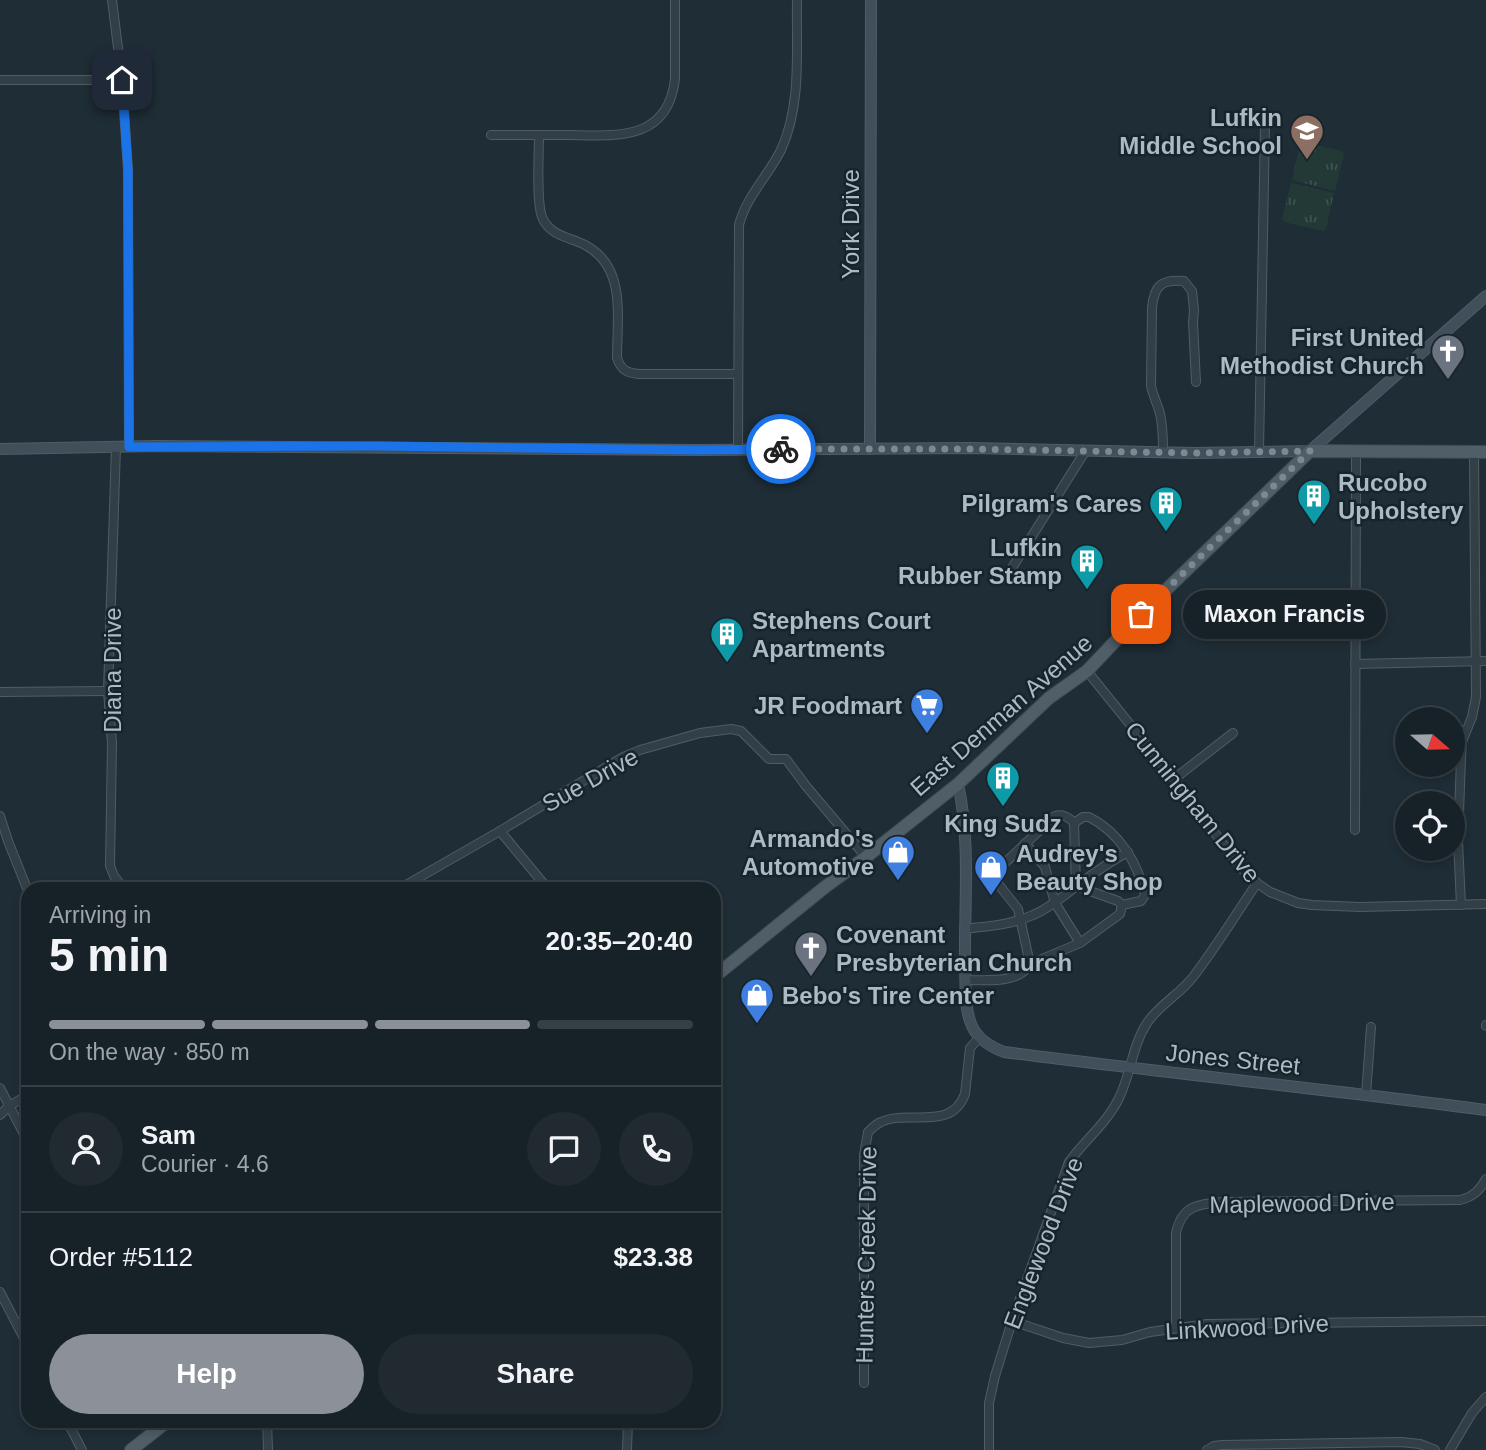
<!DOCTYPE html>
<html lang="en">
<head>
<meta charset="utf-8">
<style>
  body { margin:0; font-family:Helvetica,sans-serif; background:#202a30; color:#f1f3f6; height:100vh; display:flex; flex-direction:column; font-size:26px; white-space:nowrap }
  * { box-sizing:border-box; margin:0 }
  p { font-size:23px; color:#9ea4a8 }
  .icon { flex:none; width:38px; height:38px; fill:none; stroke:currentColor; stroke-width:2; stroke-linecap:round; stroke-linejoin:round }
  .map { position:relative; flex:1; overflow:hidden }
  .panel { position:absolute; left:21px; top:882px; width:700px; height:546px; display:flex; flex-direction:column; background:#172228; border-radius:21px; box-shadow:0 4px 10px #0003,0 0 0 2px #363f45 }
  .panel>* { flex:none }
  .needle { width:46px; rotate:110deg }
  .buttons { position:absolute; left:1395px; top:707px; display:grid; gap:14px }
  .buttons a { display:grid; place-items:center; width:70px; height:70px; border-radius:50%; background:#172228; box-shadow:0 4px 10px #0003,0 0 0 2px #363f45; font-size:35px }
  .pin { position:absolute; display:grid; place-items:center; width:60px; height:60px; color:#fff; margin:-30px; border-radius:14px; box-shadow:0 4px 10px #0006 }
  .courier { position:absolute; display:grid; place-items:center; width:70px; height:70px; margin:-35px; border:5px solid #1a73e8; border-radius:50%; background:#fff; color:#222; box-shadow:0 2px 9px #0007 }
  .bubble { position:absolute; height:49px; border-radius:24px; background:#172228; box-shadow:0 4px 10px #0003,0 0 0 2px #363f45; font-size:23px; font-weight:800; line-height:49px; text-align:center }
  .headline em { font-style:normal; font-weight:800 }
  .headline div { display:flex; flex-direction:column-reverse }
  .headline { display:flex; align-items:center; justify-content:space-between; height:119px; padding:0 28px }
  h1 { font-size:46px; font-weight:800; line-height:52px }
  .bar { display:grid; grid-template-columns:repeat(4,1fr); gap:10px 7px; align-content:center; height:84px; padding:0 28px }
  .bar i { height:9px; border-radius:5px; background:#363f45 }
  .bar .active { background:#8c9099 }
  .bar p { grid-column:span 4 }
  .line { display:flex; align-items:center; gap:18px; padding:0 28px; border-top:2px solid #363f45 }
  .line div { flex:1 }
  .round { display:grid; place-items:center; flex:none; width:74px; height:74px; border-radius:37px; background:#202a30 }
  .cta { display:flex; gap:14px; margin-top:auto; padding:14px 28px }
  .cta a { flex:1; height:80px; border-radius:42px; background:#8c9099; color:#fff; font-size:28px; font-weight:800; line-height:80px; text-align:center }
  .cta a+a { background:#202a30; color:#f1f3f6 }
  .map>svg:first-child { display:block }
  .park { fill:url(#park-tufts) }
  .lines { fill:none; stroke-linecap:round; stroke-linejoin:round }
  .street-casing { stroke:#505d65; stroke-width:10 }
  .secondary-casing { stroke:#505d65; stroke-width:12 }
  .primary-casing { stroke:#3c4850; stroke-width:14 }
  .street { stroke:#323f47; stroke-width:8 }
  .secondary { stroke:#404f5a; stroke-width:10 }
  .primary { stroke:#505e67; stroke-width:12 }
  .done { stroke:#7b8992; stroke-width:7; stroke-dasharray:0 12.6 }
  .route { stroke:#1a73e8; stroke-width:9 }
  .labels { text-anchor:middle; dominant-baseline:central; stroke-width:5; stroke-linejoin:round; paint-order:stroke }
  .poi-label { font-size:24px; font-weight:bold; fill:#acbac4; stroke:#18242b; text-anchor:end }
  .street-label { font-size:24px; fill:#acbac4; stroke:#18242b }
</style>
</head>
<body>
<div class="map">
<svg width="1486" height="1450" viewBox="0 0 1486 1450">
  <defs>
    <pattern id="park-tufts" width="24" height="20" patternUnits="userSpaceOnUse" patternTransform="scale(1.75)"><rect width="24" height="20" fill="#223936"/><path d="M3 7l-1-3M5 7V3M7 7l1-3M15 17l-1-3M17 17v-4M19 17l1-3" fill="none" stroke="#3f5451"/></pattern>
  </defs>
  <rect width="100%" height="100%" fill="#1f2d36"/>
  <g class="park">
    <polygon points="1303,142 1342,151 1344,154 1335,191 1292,180 1300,144"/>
    <polygon points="1291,183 1334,193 1326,229 1323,231 1284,222 1282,219"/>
  </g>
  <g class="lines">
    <g class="street-casing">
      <g id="street">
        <polyline points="112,0 122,80 128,170 129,447"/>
        <polyline points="0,80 122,80"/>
        <path d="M 491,135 C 518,135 545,135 572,135 C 619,136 668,140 675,79 L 675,0"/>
        <path d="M 539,135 C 539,155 536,200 542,217 C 548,232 562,236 576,241 C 628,260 617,314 617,358 C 621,370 627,373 639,374 L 737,374"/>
        <polyline points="116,447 108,691 112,743 110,866 114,876 124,889"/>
        <path d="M 738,450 L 739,225 C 746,197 768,176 781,150 C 802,104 796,50 797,0"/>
        <polyline points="1259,451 1265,125"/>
        <path d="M 1163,452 C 1163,438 1163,423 1159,410 C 1156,401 1153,395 1151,386 L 1152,308 C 1154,285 1162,279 1184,281 L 1192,291 L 1194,310 L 1193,322 L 1196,382"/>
        <polyline points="1005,579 1086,450"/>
        <polyline points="1355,664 1486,661"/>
        <polyline points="1087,671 1174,779 1242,869 1257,883 1270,892 1298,903 1312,905 1360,907 1486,904"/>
        <polyline points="0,692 108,691"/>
        <polyline points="1174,779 1233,733"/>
        <polyline points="0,816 8,841 28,891"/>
        <polyline points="1074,823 1076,886"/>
        <polyline points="1355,830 1356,452"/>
        <polyline points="500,831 548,889"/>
        <polyline points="1025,843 1045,867 1055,903 1080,943 1030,964"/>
        <polyline points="399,889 500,831 623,757 640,750 700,733 731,729 741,731 769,759 786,759 806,786 866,857"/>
        <polyline points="1461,905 1458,841 1461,759 1462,742 1472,717 1476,697 1474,453"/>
        <path d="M 964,929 C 988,926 1011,925 1033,915 C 1048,909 1061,898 1074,888 C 1091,875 1109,862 1128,852"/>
        <polyline points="1080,943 1120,914 1122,905"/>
        <path d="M 966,980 C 986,980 1019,984 1030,964 L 1018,909 L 995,880 L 993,877 L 994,873 L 1055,816 C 1062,814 1069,817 1074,823 L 1083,817 L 1089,817 C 1119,832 1138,863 1145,895 L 1141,901 L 1122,905 L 1118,901 L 1076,886"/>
        <polyline points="1486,1025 1486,1026"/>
        <polyline points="0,1088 28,1142"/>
        <polyline points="1366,1095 1371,1027"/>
        <polyline points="0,1115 9,1106 28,1095"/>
        <polyline points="0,1292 28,1346"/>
        <polyline points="1012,1321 1063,1338 1089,1343 1122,1340 1150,1332 1207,1324 1486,1321"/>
        <path d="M 1176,1327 L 1176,1233 C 1182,1206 1197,1204 1222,1202 L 1460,1200 C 1473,1197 1480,1190 1486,1179"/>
        <path d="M 864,1383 L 864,1155 L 868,1132 C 872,1128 876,1124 881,1122 C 909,1109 951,1132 965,1094 L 970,1048 L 980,1037"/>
        <polyline points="67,1421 82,1450"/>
        <polyline points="267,1421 268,1450"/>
        <polyline points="627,1450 628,1421"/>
        <path d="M 989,1450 L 989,1403 L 995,1376 L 1012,1321 L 1069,1162 C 1085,1140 1107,1123 1119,1098 C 1131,1074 1132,1046 1147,1023 C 1159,1005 1180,994 1193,977 C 1216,947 1236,914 1257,883"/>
        <polyline points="1207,1450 1214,1446 1222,1445 1401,1442 1420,1444 1435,1450"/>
        <polyline points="1450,1450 1472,1413 1486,1397"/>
      </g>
    </g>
    <g class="secondary-casing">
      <g id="secondary">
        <polyline points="0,449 156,446 697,450 971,448 1194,453 1310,451 1486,296"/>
        <polyline points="870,449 871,0"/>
        <path d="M 958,784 C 971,841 964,908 965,967 C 966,985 964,1009 972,1026 C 978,1040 991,1047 1004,1052 C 1165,1073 1326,1089 1486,1110"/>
      </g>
    </g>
    <g class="primary-casing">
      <g id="primary">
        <polyline points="714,977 825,887 866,857 958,784 1049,698 1087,671 1141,614 1310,451 1486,452"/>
        <polyline points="131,1450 168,1421"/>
      </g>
    </g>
    <use href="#street" class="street"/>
    <use href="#secondary" class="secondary"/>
    <use href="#primary" class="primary"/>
  </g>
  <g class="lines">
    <polyline class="done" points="781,449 971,449 1194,453 1310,451 1141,614"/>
    <polyline class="route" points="122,80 128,170 129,447 377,446 697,450 781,449"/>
  </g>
  <defs>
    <g id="school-pin" transform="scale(1.75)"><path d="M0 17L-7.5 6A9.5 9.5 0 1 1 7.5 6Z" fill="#8d6e63" stroke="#18242b"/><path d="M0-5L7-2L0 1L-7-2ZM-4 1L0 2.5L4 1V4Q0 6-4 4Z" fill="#fff"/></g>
    <g id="church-pin" transform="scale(1.75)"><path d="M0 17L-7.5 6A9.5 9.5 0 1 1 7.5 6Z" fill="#6b7280" stroke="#18242b"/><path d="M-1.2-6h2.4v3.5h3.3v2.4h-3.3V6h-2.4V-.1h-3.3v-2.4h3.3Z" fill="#fff"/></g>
    <g id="building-pin" transform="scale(1.75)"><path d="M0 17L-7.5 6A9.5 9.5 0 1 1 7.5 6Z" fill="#0f9aa8" stroke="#18242b"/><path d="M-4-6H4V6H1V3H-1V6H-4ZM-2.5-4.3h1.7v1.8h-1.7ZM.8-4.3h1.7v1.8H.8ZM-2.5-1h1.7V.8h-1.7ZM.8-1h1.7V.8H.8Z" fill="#fff"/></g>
    <g id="supermarket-pin" transform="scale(1.75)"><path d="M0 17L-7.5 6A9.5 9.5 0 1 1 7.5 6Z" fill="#3f7fe0" stroke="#18242b"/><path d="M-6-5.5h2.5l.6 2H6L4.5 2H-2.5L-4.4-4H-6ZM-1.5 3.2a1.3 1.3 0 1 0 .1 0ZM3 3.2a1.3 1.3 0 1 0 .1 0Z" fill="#fff"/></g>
    <g id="shop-pin" transform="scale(1.75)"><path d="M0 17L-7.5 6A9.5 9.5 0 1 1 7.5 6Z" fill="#3f7fe0" stroke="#18242b"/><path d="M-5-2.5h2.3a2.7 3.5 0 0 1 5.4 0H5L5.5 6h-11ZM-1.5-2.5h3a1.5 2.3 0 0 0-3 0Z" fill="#fff"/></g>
  </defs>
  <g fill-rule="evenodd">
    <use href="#school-pin" x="1307" y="131"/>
    <use href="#church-pin" x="1448" y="351"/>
    <use href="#building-pin" x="1314" y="496"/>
    <use href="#building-pin" x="1166" y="503"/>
    <use href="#building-pin" x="1087" y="561"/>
    <use href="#building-pin" x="727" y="634"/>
    <use href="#supermarket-pin" x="927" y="705"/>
    <use href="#building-pin" x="1003" y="778"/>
    <use href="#shop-pin" x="898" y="852"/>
    <use href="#shop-pin" x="991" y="867"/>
    <use href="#church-pin" x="811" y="948"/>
    <use href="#shop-pin" x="757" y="995"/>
  </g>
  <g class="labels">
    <g class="poi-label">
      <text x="1282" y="117">Lufkin<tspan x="1282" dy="28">Middle School</tspan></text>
      <text x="1424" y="337">First United<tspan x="1424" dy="28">Methodist Church</tspan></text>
      <text x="1338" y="482" text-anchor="start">Rucobo<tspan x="1338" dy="28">Upholstery</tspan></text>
      <text x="1142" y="503">Pilgram's Cares</text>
      <text x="1062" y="547">Lufkin<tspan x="1062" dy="28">Rubber Stamp</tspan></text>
      <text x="752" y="620" text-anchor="start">Stephens Court<tspan x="752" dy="28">Apartments</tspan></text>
      <text x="902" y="705">JR Foodmart</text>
      <text x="1003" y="823" text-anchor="middle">King Sudz</text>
      <text x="874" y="838">Armando's<tspan x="874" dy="28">Automotive</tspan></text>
      <text x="1016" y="853" text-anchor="start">Audrey's<tspan x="1016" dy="28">Beauty Shop</tspan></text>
      <text x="836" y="934" text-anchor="start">Covenant<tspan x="836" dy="28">Presbyterian Church</tspan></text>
      <text x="782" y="995" text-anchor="start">Bebo's Tire Center</text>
    </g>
    <g class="street-label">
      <text transform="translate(850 224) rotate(-90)">York Drive</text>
      <text transform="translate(112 670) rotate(-90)">Diana Drive</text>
      <text transform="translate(1001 715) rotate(-41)">East Denman Avenue</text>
      <text transform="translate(590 780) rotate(-29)">Sue Drive</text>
      <text transform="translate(1193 802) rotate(51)">Cunningham Drive</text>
      <text transform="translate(1233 1059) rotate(6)">Jones Street</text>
      <text transform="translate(1302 1203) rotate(-1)">Maplewood Drive</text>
      <text transform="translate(1043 1243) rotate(-69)">Englewood Drive</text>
      <text transform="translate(866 1255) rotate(-89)">Hunters Creek Drive</text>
      <text transform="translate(1247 1327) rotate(-3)">Linkwood Drive</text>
    </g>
  </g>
</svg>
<div class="buttons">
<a><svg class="needle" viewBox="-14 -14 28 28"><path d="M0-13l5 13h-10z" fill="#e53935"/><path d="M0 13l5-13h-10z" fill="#9ea4a8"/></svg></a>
<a><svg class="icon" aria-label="locate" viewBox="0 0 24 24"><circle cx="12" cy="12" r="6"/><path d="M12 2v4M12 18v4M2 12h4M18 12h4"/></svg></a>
</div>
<div class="pin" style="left:1141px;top:614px;background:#ea580c"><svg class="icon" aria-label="bag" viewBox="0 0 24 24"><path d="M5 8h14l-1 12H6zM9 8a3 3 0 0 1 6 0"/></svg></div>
<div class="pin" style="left:122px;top:80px;background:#1f2937"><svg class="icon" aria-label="home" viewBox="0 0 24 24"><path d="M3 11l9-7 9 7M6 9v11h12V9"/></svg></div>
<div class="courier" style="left:781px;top:449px"><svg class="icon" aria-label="bike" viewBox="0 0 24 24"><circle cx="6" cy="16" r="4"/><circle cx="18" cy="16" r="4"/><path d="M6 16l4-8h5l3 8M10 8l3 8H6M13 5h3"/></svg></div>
<div class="bubble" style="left:1183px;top:590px;width:203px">Maxon Francis</div>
<section class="panel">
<div class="headline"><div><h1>5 min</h1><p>Arriving in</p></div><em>20:35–20:40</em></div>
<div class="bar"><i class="active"></i><i class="active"></i><i class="active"></i><i></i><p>On the way · 850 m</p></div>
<div class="line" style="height:126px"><a class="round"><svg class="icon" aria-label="person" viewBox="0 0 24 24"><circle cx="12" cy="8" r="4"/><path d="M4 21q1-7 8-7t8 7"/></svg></a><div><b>Sam</b><p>Courier · 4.6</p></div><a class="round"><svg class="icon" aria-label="chat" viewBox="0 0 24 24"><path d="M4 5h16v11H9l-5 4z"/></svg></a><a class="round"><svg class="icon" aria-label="phone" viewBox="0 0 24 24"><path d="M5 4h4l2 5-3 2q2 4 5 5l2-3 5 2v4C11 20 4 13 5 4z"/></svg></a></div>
<div class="line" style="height:91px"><div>Order #5112</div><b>$23.38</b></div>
<div class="cta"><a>Help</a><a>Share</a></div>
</section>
</div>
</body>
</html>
